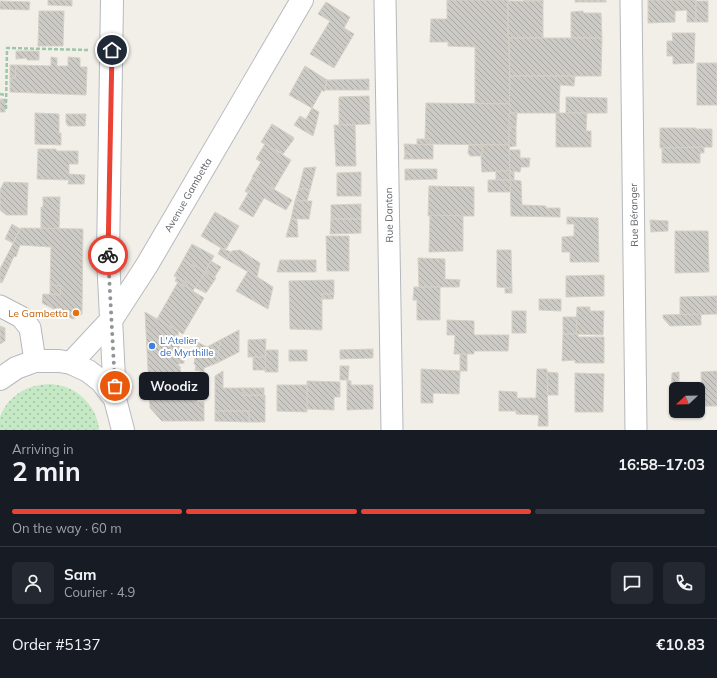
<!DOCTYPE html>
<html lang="en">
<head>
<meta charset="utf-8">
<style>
  body { margin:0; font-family:Mulish,sans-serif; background:#242831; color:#f1f3f6; height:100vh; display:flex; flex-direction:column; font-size:15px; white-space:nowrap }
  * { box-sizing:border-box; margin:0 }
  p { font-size:13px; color:#9ea1a6 }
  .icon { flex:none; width:22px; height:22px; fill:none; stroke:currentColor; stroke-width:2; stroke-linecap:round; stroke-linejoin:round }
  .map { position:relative; height:430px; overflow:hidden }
  .sheet { display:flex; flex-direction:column; background:#171b24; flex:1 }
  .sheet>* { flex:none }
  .needle { width:26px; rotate:248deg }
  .buttons { position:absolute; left:669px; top:382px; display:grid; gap:8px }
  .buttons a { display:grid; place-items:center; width:36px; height:36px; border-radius:6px; background:#171b24; box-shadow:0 1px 3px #0004; font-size:20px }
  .pin { position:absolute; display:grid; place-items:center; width:34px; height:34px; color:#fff; margin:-17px; border:2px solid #fff; border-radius:50%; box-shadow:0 1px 4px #0007 }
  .courier { position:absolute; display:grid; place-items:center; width:40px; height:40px; margin:-20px; border:3px solid #ea4335; border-radius:50%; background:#fff; color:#222; box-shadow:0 1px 5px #0007 }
  .bubble { position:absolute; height:28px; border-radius:6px; background:#171b24; box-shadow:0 1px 3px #0004; font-size:13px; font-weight:700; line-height:28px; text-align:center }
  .headline em { font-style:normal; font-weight:700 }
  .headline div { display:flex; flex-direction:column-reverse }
  .headline { display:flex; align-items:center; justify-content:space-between; height:68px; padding:0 12px }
  h1 { font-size:26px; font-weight:700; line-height:30px }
  .bar { display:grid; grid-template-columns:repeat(4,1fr); gap:6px 4px; align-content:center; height:48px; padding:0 12px }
  .bar i { height:5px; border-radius:3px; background:#363941 }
  .bar .current { background:#ea4335 }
  .bar p { grid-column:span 4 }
  .line { display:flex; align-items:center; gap:10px; padding:0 12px; border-top:1px solid #363941 }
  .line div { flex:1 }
  .round { display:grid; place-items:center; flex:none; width:42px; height:42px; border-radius:6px; background:#242831 }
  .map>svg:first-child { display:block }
  .grass { fill:url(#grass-dots) }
  .building { fill:url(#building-back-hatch); stroke:#d6d1c6 }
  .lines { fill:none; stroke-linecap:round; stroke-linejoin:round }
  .street-casing { stroke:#b5b8bc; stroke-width:23 }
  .secondary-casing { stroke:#b6babf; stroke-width:24 }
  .path { stroke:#9cc7a9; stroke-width:2.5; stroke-dasharray:4 2; stroke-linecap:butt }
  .street { stroke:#fff; stroke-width:21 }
  .secondary { stroke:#fff; stroke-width:22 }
  .done { stroke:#929495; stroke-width:4; stroke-dasharray:0 7.2 }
  .route { stroke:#ea4335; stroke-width:5 }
  .food-dot { fill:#e8710a; stroke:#fff; stroke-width:1.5 }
  .shop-dot { fill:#3f7fe0; stroke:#fff; stroke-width:1.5 }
  .labels { text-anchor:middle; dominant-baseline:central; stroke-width:4; stroke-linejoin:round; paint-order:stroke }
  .street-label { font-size:10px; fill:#5f6368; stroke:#fff }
  .food-label { font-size:10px; fill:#c56008; stroke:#fff; text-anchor:end }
  .shop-label { font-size:10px; fill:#366cbe; stroke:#fff; text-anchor:start }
</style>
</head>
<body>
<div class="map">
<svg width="717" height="430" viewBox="0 0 717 430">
  <defs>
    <pattern id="grass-dots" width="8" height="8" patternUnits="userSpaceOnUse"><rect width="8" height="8" fill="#c5e8c5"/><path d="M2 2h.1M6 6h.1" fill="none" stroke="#a3c0a4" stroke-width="1.8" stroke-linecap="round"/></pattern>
    <pattern id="building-back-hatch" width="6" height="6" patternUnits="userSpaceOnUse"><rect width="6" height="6" fill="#cccac5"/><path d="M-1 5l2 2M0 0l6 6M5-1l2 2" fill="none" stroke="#a9a8a4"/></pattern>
  </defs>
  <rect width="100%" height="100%" fill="#f1efe8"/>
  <path class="grass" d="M 51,384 C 55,385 59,385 63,386 C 82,392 98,410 99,430 L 0,430 C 0,426 0,422 0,418 C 1,413 4,408 7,404 C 20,389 32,385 51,384 Z"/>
  <g class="building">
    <polygon points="48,0 72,0 72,6 48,5"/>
    <polygon points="447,0 509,0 508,1 508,38 509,38 510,104 475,103 475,47 448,46 448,42 430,42 431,19 447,19"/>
    <rect x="524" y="0" width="19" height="1"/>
    <rect x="575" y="0" width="31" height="2"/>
    <polygon points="648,0 696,0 696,22 687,22 687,10 675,11 675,22 648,23"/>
    <polygon points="0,1 30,2 29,10 0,9"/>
    <rect x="508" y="1" width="35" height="37"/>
    <rect x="696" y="1" width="12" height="21"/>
    <polygon points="326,2 350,17 344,28 354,34 334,68 310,54 330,21 318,14"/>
    <polygon points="39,11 64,11 63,46 38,46"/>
    <polygon points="583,11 583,13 601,13 602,38 571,38 571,12"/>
    <polygon points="672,33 695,33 694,63 673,64 673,56 667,56 667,41 673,41"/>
    <polygon points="509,38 602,38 601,76 510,76"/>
    <polygon points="16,51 39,51 39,60 27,60 27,58 16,59"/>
    <polygon points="51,57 57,58 57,66 68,66 68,57 80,58 80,67 87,67 86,95 10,92 10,78 15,78 16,65 51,66"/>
    <rect x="697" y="63" width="20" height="42"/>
    <polygon points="10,65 16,65 15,78 10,78"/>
    <polygon points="305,66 327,80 324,92 322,90 312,108 289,95"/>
    <polygon points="510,76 575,76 574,86 560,85 559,113 509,113"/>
    <polygon points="369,79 369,90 325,90 327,80"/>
    <polygon points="369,96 370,124 339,125 339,97"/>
    <polygon points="566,97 607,98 607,113 566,113"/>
    <polygon points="0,99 6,99 5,112 0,112"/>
    <polygon points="426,103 510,104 509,145 430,144 430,139 425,139"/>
    <polygon points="312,108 319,112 316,125 306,119"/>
    <polygon points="35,113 59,114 59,133 61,133 61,145 35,144"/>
    <polygon points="509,113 517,113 516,127 509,127"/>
    <polygon points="556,113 587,113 586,131 591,131 591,147 556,147"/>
    <polygon points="66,114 86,114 85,126 68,126 66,123"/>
    <polygon points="300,116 316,125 313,136 294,125"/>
    <polygon points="272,124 293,137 294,139 283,154 261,142"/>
    <polygon points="334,125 355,125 356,166 336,166"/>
    <polygon points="509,127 516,127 516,146 509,147"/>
    <polygon points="660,128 696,128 696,129 712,129 712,147 660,148"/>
    <polygon points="417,139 430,139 430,144 417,145"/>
    <polygon points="265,144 291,160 274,189 252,177 261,162 256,159"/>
    <polygon points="404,144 433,145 433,159 411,159 411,154 405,154"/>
    <polygon points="469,145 483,145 482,153 481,156 470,156 468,153"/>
    <polygon points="483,145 509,145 510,171 482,172 481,156 482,153"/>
    <polygon points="704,147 704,153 700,153 700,163 662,163 662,148"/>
    <polygon points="38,149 56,149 56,151 78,151 78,164 69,164 69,174 85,175 84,184 68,184 69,180 37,179"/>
    <polygon points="509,150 520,150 520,158 530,158 529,167 521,167 520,172 510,171"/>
    <polygon points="405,154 411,154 411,159 404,159"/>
    <polygon points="316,167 310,190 299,188 304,168"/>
    <polygon points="405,169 437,169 437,179 405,180"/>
    <rect x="496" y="171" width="14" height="9"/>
    <polygon points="510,171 514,172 514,180 521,181 522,205 546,206 546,208 560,208 560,217 511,216"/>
    <polygon points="361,172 361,196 337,196 337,173"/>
    <polygon points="253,177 292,200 286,210 264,198 253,217 239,209 251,188 248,186"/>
    <polygon points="488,180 511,180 510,192 488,192"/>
    <polygon points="4,182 28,183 27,215 6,215 0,210 0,190"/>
    <polygon points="248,186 251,188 248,193 245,191"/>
    <polygon points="429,186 474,187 474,216 428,216"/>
    <polygon points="299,188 310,190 307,201 295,201"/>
    <polygon points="43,197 60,197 59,229 41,228 41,207 43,207"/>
    <polygon points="295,201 312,201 309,219 291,219"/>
    <polygon points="361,204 361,219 331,219 331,205"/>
    <polygon points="215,212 239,226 226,249 221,248 201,236"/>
    <polygon points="430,215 463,216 463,251 429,252"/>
    <polygon points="567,217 598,218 599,262 570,262 570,252 562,252 562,237 574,236 574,224 567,224"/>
    <polygon points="291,219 297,220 298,237 286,237"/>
    <polygon points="331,219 361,219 361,233 330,234"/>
    <polygon points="650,220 668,221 668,231 651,232"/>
    <polygon points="12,224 20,229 13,243 5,239"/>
    <polygon points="21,228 83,229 82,314 73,319 42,303 43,294 60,295 61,286 50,285 51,247 20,245 16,257 14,256 2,283 0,282 0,269"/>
    <polygon points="675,231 708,231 709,272 675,273"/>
    <polygon points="326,236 349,236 349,271 327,271"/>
    <polygon points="192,244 214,256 205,272 183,260"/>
    <polygon points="221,248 231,252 226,259 218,254"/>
    <polygon points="240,250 260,263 257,277 226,259 232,251"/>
    <polygon points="497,250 511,250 512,288 497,287"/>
    <polygon points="418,258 445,259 445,279 460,280 459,287 419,287"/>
    <polygon points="183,260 205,272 196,288 174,276"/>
    <polygon points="280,260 316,260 316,272 277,272"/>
    <polygon points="211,261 221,267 214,278 205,272"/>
    <polygon points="248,271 273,287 268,309 236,291"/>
    <polygon points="205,272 216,278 206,293 196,288"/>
    <polygon points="604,275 604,296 566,297 566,276"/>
    <polygon points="177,277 195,287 193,291 175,281"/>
    <polygon points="334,280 334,294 322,294 322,330 290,329 289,281"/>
    <polygon points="178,282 204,298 183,334 157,319"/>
    <polygon points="50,285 61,286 60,295 50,294"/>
    <polygon points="414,287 440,287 440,320 417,320 417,300 413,300"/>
    <rect x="505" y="288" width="7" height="5"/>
    <polygon points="322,294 334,294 333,299 322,299"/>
    <polygon points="717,296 717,314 680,315 680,297"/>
    <polygon points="539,299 561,299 561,311 539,310"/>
    <polygon points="577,307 590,307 590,311 604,311 603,335 576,334"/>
    <rect x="512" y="311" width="14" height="22"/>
    <polygon points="145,312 178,331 180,360 184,360 184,363 178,364 178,366 180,366 182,389 178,390 178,398 197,397 197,402 204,402 204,421 162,421 150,408"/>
    <polygon points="701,314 701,325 670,326 663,318 663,315"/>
    <polygon points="563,317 577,317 576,334 563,334"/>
    <polygon points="447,320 474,321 474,335 509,335 508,351 474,351 474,354 454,354 455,335 447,335"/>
    <polygon points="0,326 5,328 5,341 0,344"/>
    <polygon points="239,330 239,352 217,363 220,340"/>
    <polygon points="563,334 578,334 578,337 604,337 604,363 575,363 575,360 562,361"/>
    <polygon points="266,339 265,357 248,357 248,340"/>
    <polygon points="220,340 217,363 204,368 204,372 195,370 196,365 194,364 197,342 207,347"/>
    <polygon points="373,349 373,358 340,359 340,350"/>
    <polygon points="266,350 278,350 278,372 265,372"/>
    <rect x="289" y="350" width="18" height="11"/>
    <rect x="460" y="354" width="7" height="17"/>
    <polygon points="253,357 265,357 266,370 253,370"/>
    <polygon points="340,366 349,366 348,380 340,380"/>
    <polygon points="421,369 460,371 459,394 433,393 433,403 421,403"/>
    <polygon points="537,369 547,369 548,426 538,426 539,415 516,414 516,411 499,411 499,391 517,392 517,398 536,398"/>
    <polygon points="223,371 223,388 243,388 243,395 265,395 265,422 249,422 249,411 215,411 215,376"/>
    <polygon points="717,371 717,406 702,406 701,372"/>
    <polygon points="547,372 558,373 558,395 548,395"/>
    <polygon points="679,372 679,382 701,384 701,395 698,396 698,389 676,389 676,406 671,406 672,373"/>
    <polygon points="575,373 604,374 603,412 575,412"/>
    <polygon points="347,380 351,381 351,385 373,385 373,409 347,410"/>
    <polygon points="307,381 340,382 340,397 334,397 334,410 307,409"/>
    <polygon points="182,382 199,382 196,390 197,397 178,398 178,390 182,389"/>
    <polygon points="277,385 307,385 307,412 277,411"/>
    <rect x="243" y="388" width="21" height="7"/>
    <polygon points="215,411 249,411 249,422 215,421"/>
  </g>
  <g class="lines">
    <g class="street-casing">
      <g id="street">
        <polyline points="385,0 392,430"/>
        <polyline points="631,0 636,430"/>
        <polyline points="0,306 21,317 30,328 35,361"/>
      </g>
    </g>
    <g class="secondary-casing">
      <g id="secondary">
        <polyline points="112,0 108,257 115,399"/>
        <polyline points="71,363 112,319 147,265 302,0"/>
        <polyline points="0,379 16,368 35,361 59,361 71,363 88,371 101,381 115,399 123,430"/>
      </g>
    </g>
    <g class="path">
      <polyline points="0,94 6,95"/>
      <polyline points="6,109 7,48 89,50"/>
    </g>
    <use href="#street" class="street"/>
    <use href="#secondary" class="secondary"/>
  </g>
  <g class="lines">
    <polyline class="done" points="108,255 115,386"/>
    <polyline class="route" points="108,255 112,50"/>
  </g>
  <circle class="food-dot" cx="76" cy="313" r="4"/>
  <circle class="shop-dot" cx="152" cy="346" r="4"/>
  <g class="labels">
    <g class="street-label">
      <text transform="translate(188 195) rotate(-60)">Avenue Gambetta</text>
      <text transform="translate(389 215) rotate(-91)">Rue Danton</text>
      <text transform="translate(634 215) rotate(-91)">Rue Béranger</text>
    </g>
    <g class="food-label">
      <text x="68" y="313">Le Gambetta</text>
    </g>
    <g class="shop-label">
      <text x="160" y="340">L'Atelier<tspan x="160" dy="12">de Myrthille</tspan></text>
    </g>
  </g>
</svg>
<div class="buttons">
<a><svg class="needle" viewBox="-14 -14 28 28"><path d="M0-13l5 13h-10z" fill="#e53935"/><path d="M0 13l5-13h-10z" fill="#9ea1a6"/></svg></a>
</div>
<div class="pin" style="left:115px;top:386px;background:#ea580c"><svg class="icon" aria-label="bag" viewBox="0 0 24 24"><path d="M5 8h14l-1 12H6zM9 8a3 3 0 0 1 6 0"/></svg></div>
<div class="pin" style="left:112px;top:50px;background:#1f2937"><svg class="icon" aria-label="home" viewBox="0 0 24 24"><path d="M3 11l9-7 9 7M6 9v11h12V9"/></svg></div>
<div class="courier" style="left:108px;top:255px"><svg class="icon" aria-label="bike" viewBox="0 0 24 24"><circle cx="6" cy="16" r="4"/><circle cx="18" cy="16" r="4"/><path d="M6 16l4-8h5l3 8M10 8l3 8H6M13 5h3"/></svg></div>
<div class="bubble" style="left:139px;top:372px;width:70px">Woodiz</div>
</div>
<section class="sheet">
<div class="headline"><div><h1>2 min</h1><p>Arriving in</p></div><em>16:58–17:03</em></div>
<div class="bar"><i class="current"></i><i class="current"></i><i class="current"></i><i></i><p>On the way · 60 m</p></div>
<div class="line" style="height:72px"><a class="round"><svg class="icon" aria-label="person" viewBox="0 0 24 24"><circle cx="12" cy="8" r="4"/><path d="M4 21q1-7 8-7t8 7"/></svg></a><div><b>Sam</b><p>Courier · 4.9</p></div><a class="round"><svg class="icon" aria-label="chat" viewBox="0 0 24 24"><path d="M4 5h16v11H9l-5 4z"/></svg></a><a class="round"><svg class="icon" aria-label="phone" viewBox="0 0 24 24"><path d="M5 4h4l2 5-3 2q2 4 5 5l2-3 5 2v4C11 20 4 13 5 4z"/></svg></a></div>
<div class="line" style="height:52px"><div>Order #5137</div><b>€10.83</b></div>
</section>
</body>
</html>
